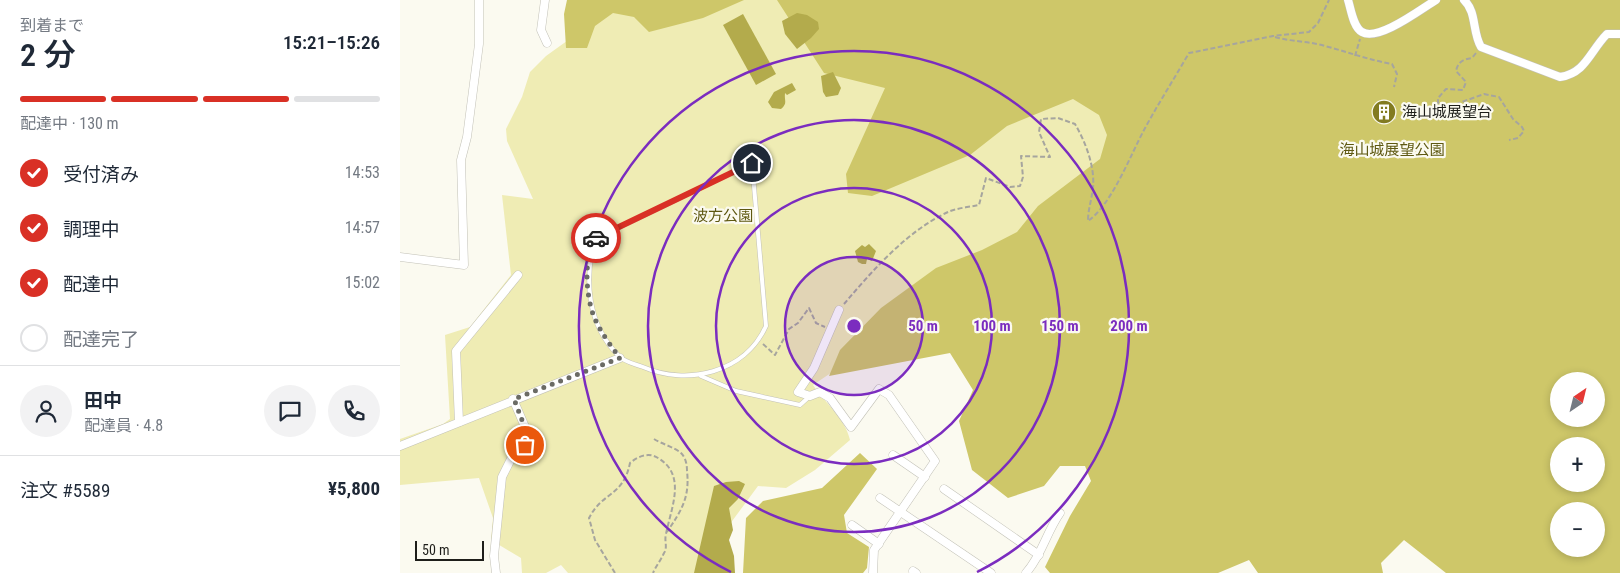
<!DOCTYPE html>
<html lang="ja">
<head>
<meta charset="utf-8">
<style>
  body { margin:0; font-family:"Roboto Condensed","Noto Sans JP",sans-serif; background:#f2f2f3; color:#1f2937; height:100vh; display:flex; flex-direction:column; font-size:19px; white-space:nowrap }
  * { box-sizing:border-box; margin:0 }
  p { font-size:16px; color:#747a83 }
  .icon { flex:none; width:28px; height:28px; fill:none; stroke:currentColor; stroke-width:2; stroke-linecap:round; stroke-linejoin:round }
  .map { position:relative; flex:1; overflow:hidden }
  .sheet { display:flex; flex-direction:column; background:#fff; width:400px }
  .sheet>* { flex:none }
  .needle { width:32px; rotate:35deg }
  .controls { position:absolute; left:1150px; top:372px; display:grid; gap:10px }
  .controls a { display:grid; place-items:center; width:55px; height:55px; border-radius:50%; background:#fff; box-shadow:0 2px 8px #0003; font-size:25px }
  .scale { position:absolute; left:15px; bottom:12px; width:69px; box-sizing:border-box; padding-left:5px; border:2px solid #1e1e1a; border-top:0; font-size:14px; line-height:18px; white-space:nowrap; color:#1e1e1a; -webkit-text-stroke:4px #fbfaf0; paint-order:stroke }
  .pin { position:absolute; display:grid; place-items:center; width:42px; height:42px; color:#fff; margin:-21px; border:2px solid #fff; border-radius:50%; box-shadow:0 1px 5px #0007 }
  .courier { position:absolute; display:grid; place-items:center; width:50px; height:50px; margin:-25px; border:4px solid #d93025; border-radius:50%; background:#fff; color:#222; box-shadow:0 1px 6px #0007 }
  .headline em { font-style:normal; font-weight:600 }
  .headline div { display:flex; flex-direction:column-reverse }
  .headline { display:flex; align-items:center; justify-content:space-between; height:85px; padding:0 20px }
  h1 { font-size:32px; font-weight:600; line-height:38px }
  .bar { display:grid; grid-template-columns:repeat(4,1fr); gap:8px 5px; align-content:center; height:60px; padding:0 20px }
  .bar i { height:6px; border-radius:4px; background:#e0e1e3 }
  .bar .current { background:#d93025 }
  .bar p { grid-column:span 4 }
  .line { display:flex; align-items:center; gap:12px; padding:0 20px; border-top:1px solid #e0e1e3 }
  .line div { flex:1 }
  .round { display:grid; place-items:center; flex:none; width:52px; height:52px; border-radius:26px; background:#f2f2f3 }
  ol { padding:0 20px; list-style:none }
  li { display:flex; align-items:center; gap:15px; height:55px }
  li p { margin-inline-start:auto }
  li .icon { padding:5px; border-radius:50%; background:#d93025; color:#fff; stroke-width:4 }
  li:last-child { color:#747a83 }
  li i { width:28px; height:28px; border:2px solid #e0e1e3; border-radius:50% }
  main { display:flex; flex:1; min-height:0 }
  .map>svg:first-child { display:block }
  .green { fill:#efecb4 }
  .forest { fill:#cec769; fill-rule:evenodd }
  .water { fill:#b3ab4c }
  .building { fill:#cecdc3 }
  .lines { fill:none; stroke-linecap:round; stroke-linejoin:round }
  .service-casing { stroke:#c2c1b7; stroke-width:5 }
  .minor-casing { stroke:#c2c1b7; stroke-width:9 }
  .path { stroke:#a6a59e; stroke-width:2; stroke-dasharray:5 2.5; stroke-linecap:butt }
  .service { stroke:#fff; stroke-width:4 }
  .minor { stroke:#fff; stroke-width:8 }
  .done { stroke:#6b6b65; stroke-width:5; stroke-dasharray:0 9 }
  .route { stroke:#d93025; stroke-width:6 }
  .ring { fill:none; stroke:#7b2cbf; stroke-width:2.5 }
  .labels { text-anchor:middle; dominant-baseline:central; stroke-width:4.5; stroke-linejoin:round; paint-order:stroke }
  .poi-label { font-size:15px; fill:#1e1e1a; stroke:#fbfaf0; text-anchor:start }
  .park-label { font-size:15px; fill:#5e5811; stroke:#fbfaf0 }
  .centre { fill:#7b2cbf; stroke:#fbfaf0; stroke-width:2.5 }
  .ring-label { font-size:15px; text-anchor:middle; font-weight:bold; fill:#7b2cbf; stroke:#fbfaf0; stroke-width:4.5; stroke-linejoin:round; paint-order:stroke }
</style>
</head>
<body>
<main>
<section class="sheet">
<div class="headline"><div><h1>2 分</h1><p>到着まで</p></div><em>15:21–15:26</em></div>
<div class="bar"><i class="current"></i><i class="current"></i><i class="current"></i><i></i><p>配達中 · 130 m</p></div>
<ol>
<li><svg class="icon" aria-label="check" viewBox="0 0 24 24"><path d="M5 12l5 5 9-10"/></svg>受付済み<p>14:53</p></li>
<li><svg class="icon" aria-label="check" viewBox="0 0 24 24"><path d="M5 12l5 5 9-10"/></svg>調理中<p>14:57</p></li>
<li><svg class="icon" aria-label="check" viewBox="0 0 24 24"><path d="M5 12l5 5 9-10"/></svg>配達中<p>15:02</p></li>
<li><i></i>配達完了</li>
</ol>
<div class="line" style="height:90px"><a class="round"><svg class="icon" aria-label="person" viewBox="0 0 24 24"><circle cx="12" cy="8" r="4"/><path d="M4 21q1-7 8-7t8 7"/></svg></a><div><b>田中</b><p>配達員 · 4.8</p></div><a class="round"><svg class="icon" aria-label="chat" viewBox="0 0 24 24"><path d="M4 5h16v11H9l-5 4z"/></svg></a><a class="round"><svg class="icon" aria-label="phone" viewBox="0 0 24 24"><path d="M5 4h4l2 5-3 2q2 4 5 5l2-3 5 2v4C11 20 4 13 5 4z"/></svg></a></div>
<div class="line" style="height:65px"><div>注文 #5589</div><b>¥5,800</b></div>
</section>
<div class="map">
<svg width="1220" height="573" viewBox="0 0 1220 573">
  <rect width="100%" height="100%" fill="#fbfaf0"/>
  <path class="green" d="M 224,0 L 420,0 L 683,79 L 799,125 L 413,385 C 425,403 445,418 450,440 L 415,470 L 386,488 L 358,486 L 324,532 L 332,573 L 168,573 L 161,565 L 146,573 L 122,573 L 121,558 L 91,540 L 93,518 L 79,478 L 0,485 L 0,439 L 43,424 L 50,419 L 45,335 L 70,327 L 111,275 L 102,195 L 133,199 L 107,141 L 106,129 L 122,97 L 130,72 L 146,56 Z"/>
  <g class="forest">
    <polygon points="167,0 344,0 303,18 249,32 234,17 213,13 195,26 187,48 166,48 164,14"/>
    <path d="M 377,0 L 1220,0 L 1220,573 L 1046,573 L 1004,540 L 981,563 L 983,573 L 858,573 L 849,560 L 818,573 L 650,573 L 645,567 L 670,516 L 691,481 L 685,466 L 660,466 L 644,486 L 608,498 L 572,470 L 559,421 L 573,390 L 550,353 L 429,376 L 440,350 L 481,308 L 536,268 L 582,250 L 617,232 L 638,206 L 700,159 L 707,135 L 699,115 L 673,99 L 607,126 L 570,155 L 472,196 L 448,193 L 446,174 L 485,88 L 424,73 ZM 1159,381 L 1196,381 L 1196,419 L 1159,419 ZM 1159,446 L 1196,446 L 1196,484 L 1159,484 ZM 1159,511 L 1196,511 L 1196,549 L 1159,549 Z"/>
    <polygon points="460,453 477,469 444,515 447,533 469,547 467,568 463,573 343,573 346,518 363,501 422,488"/>
  </g>
  <g class="water">
    <polygon points="397,13 407,15 418,22 419,29 411,38 397,49 385,34 382,21"/>
    <polygon points="343,14 376,74 356,85 323,25"/>
    <polygon points="433,72 441,88 438,95 426,97 423,92 421,76"/>
    <path d="M 392,83 L 396,90 L 387,95 L 385,93 C 384,101 388,103 381,109 L 372,108 L 368,102 L 374,92 Z"/>
    <polygon points="469,244 476,251 472,261 467,259 466,264 462,264 458,262 455,251 462,245 465,247"/>
    <polygon points="339,481 345,484 338,499 329,508 333,530 329,540 334,556 335,573 294,573 314,486 326,482"/>
  </g>
  <polygon class="building" points="991,101 996,119 978,123 973,106"/>
  <g class="lines">
    <g class="service-casing">
      <g id="service">
        <path d="M 352,163 L 366,326 C 345,373 287,386 243,367 C 235,364 224,362 219,356 C 187,325 184,279 195,239 Z"/>
        <polyline points="301,376 336,391 400,405 410,396"/>
      </g>
    </g>
    <g class="minor-casing">
      <g id="minor">
        <polyline points="145,0 141,30 147,43"/>
        <path d="M 948,0 C 951,9 953,27 962,32 C 978,42 1021,9 1036,0"/>
        <path d="M 1064,0 C 1077,12 1072,32 1081,47 L 1160,77 C 1186,73 1190,51 1207,34 L 1220,34"/>
        <polyline points="0,257 64,265 61,160 67,137 79,44 79,0"/>
        <polyline points="439,310 414,368 398,392 410,396 420,392 430,398 451,427 479,389 489,395 535,461 474,550 473,573"/>
        <polyline points="59,422 56,351 118,275"/>
        <polyline points="0,446 220,358"/>
        <polyline points="493,455 525,477"/>
        <polyline points="544,489 639,555"/>
        <polyline points="480,498 591,573"/>
        <polyline points="452,525 479,544"/>
        <polyline points="513,571 516,573"/>
        <polyline points="96,573 94,556 102,477 111,459 125,445 129,436 113,399"/>
        <path d="M 626,573 C 642,555 646,533 660,513"/>
      </g>
    </g>
    <g class="path">
      <path d="M 875,37 C 892,42 909,41 925,46 C 948,52 969,60 992,64 L 997,74 L 994,87"/>
      <path d="M 1076,53 L 1072,58 C 1063,59 1058,62 1056,71 L 1066,82 L 1063,90 L 1046,89 L 1038,98 L 1038,103 L 1048,107 L 1084,94 L 1099,97 L 1113,119 L 1122,127 L 1124,131 L 1118,138 L 1109,140"/>
      <polyline points="955,56 960,39"/>
      <path d="M 444,304 C 473,270 507,231 548,212 C 557,208 569,207 579,205 L 586,178 L 610,187 L 620,186 L 623,177 L 621,156 L 650,157 L 639,132 L 641,119 L 658,118 L 675,124 C 685,141 695,166 693,187 C 692,199 688,209 688,221 C 712,204 730,156 744,130 C 758,104 774,79 789,53 L 873,36 L 909,32 L 918,23 L 929,0"/>
      <polyline points="363,344 375,355 389,329 398,323 409,308 416,323 425,327"/>
      <path d="M 254,439 C 262,444 274,447 281,453 C 286,458 287,465 287,471 C 290,498 281,511 267,532"/>
      <path d="M 215,573 L 195,540 L 189,518 C 203,491 223,497 230,463 C 238,456 249,452 258,458 C 287,475 271,508 266,534 C 264,541 268,547 264,553 C 261,560 256,566 253,573"/>
    </g>
    <use href="#service" class="service"/>
    <use href="#minor" class="minor"/>
  </g>
  <g class="lines">
    <path class="done" d="M 125,445 L 128,436 L 114,399 L 220,358 C 210,345 199,330 193,314 C 186,294 183,257 196,238"/>
    <polyline class="route" points="196,238 352,163"/>
  </g>
  <circle cx="454" cy="326" r="69" fill="#7b2cbf" fill-opacity=".12"/>
  <g class="ring">
    <circle cx="454" cy="326" r="69"/>
    <circle cx="454" cy="326" r="138"/>
    <circle cx="454" cy="326" r="206"/>
    <path d="M331 572A275 275 0 1 1 577 572"/>
  </g>
  <defs>
    <g id="building-disc" transform="scale(1.25)"><circle r="9.5" fill="#827b21" stroke="#fbfaf0"/><path d="M-4-6H4V6H1V3H-1V6H-4ZM-2.5-4.3h1.7v1.8h-1.7ZM.8-4.3h1.7v1.8H.8ZM-2.5-1h1.7V.8h-1.7ZM.8-1h1.7V.8H.8Z" fill="#fff"/></g>
  </defs>
  <g fill-rule="evenodd">
    <use href="#building-disc" x="984" y="112"/>
  </g>
  <g class="labels">
    <g class="poi-label">
      <text x="1002" y="112">海山城展望台</text>
    </g>
    <g class="park-label">
      <text x="992" y="150">海山城展望公園</text>
      <text x="323" y="216">波方公園</text>
    </g>
  </g>
  <circle cx="454" cy="326" r="8" class="centre"/>
  <g class="ring-label">
    <text x="523" y="331">50 m</text>
    <text x="592" y="331">100 m</text>
    <text x="660" y="331">150 m</text>
    <text x="729" y="331">200 m</text>
  </g>
</svg>
<div class="controls">
<a><svg class="needle" viewBox="-14 -14 28 28"><path d="M0-13l5 13h-10z" fill="#e53935"/><path d="M0 13l5-13h-10z" fill="#747a83"/></svg></a>
<a>+</a>
<a>−</a>
</div>
<div class="scale">50 m</div>
<div class="pin" style="left:125px;top:445px;background:#ea580c"><svg class="icon" aria-label="bag" viewBox="0 0 24 24"><path d="M5 8h14l-1 12H6zM9 8a3 3 0 0 1 6 0"/></svg></div>
<div class="pin" style="left:352px;top:163px;background:#1f2937"><svg class="icon" aria-label="home" viewBox="0 0 24 24"><path d="M3 11l9-7 9 7M6 9v11h12V9"/></svg></div>
<div class="courier" style="left:196px;top:238px"><svg class="icon" aria-label="car" viewBox="0 0 24 24"><path d="M5 17H2v-5l4-1 3-4h7l3 4 3 1v5h-3M9 17h6M6 11h13"/><circle cx="7" cy="17" r="2"/><circle cx="17" cy="17" r="2"/></svg></div>
</div>
</main>
</body>
</html>
